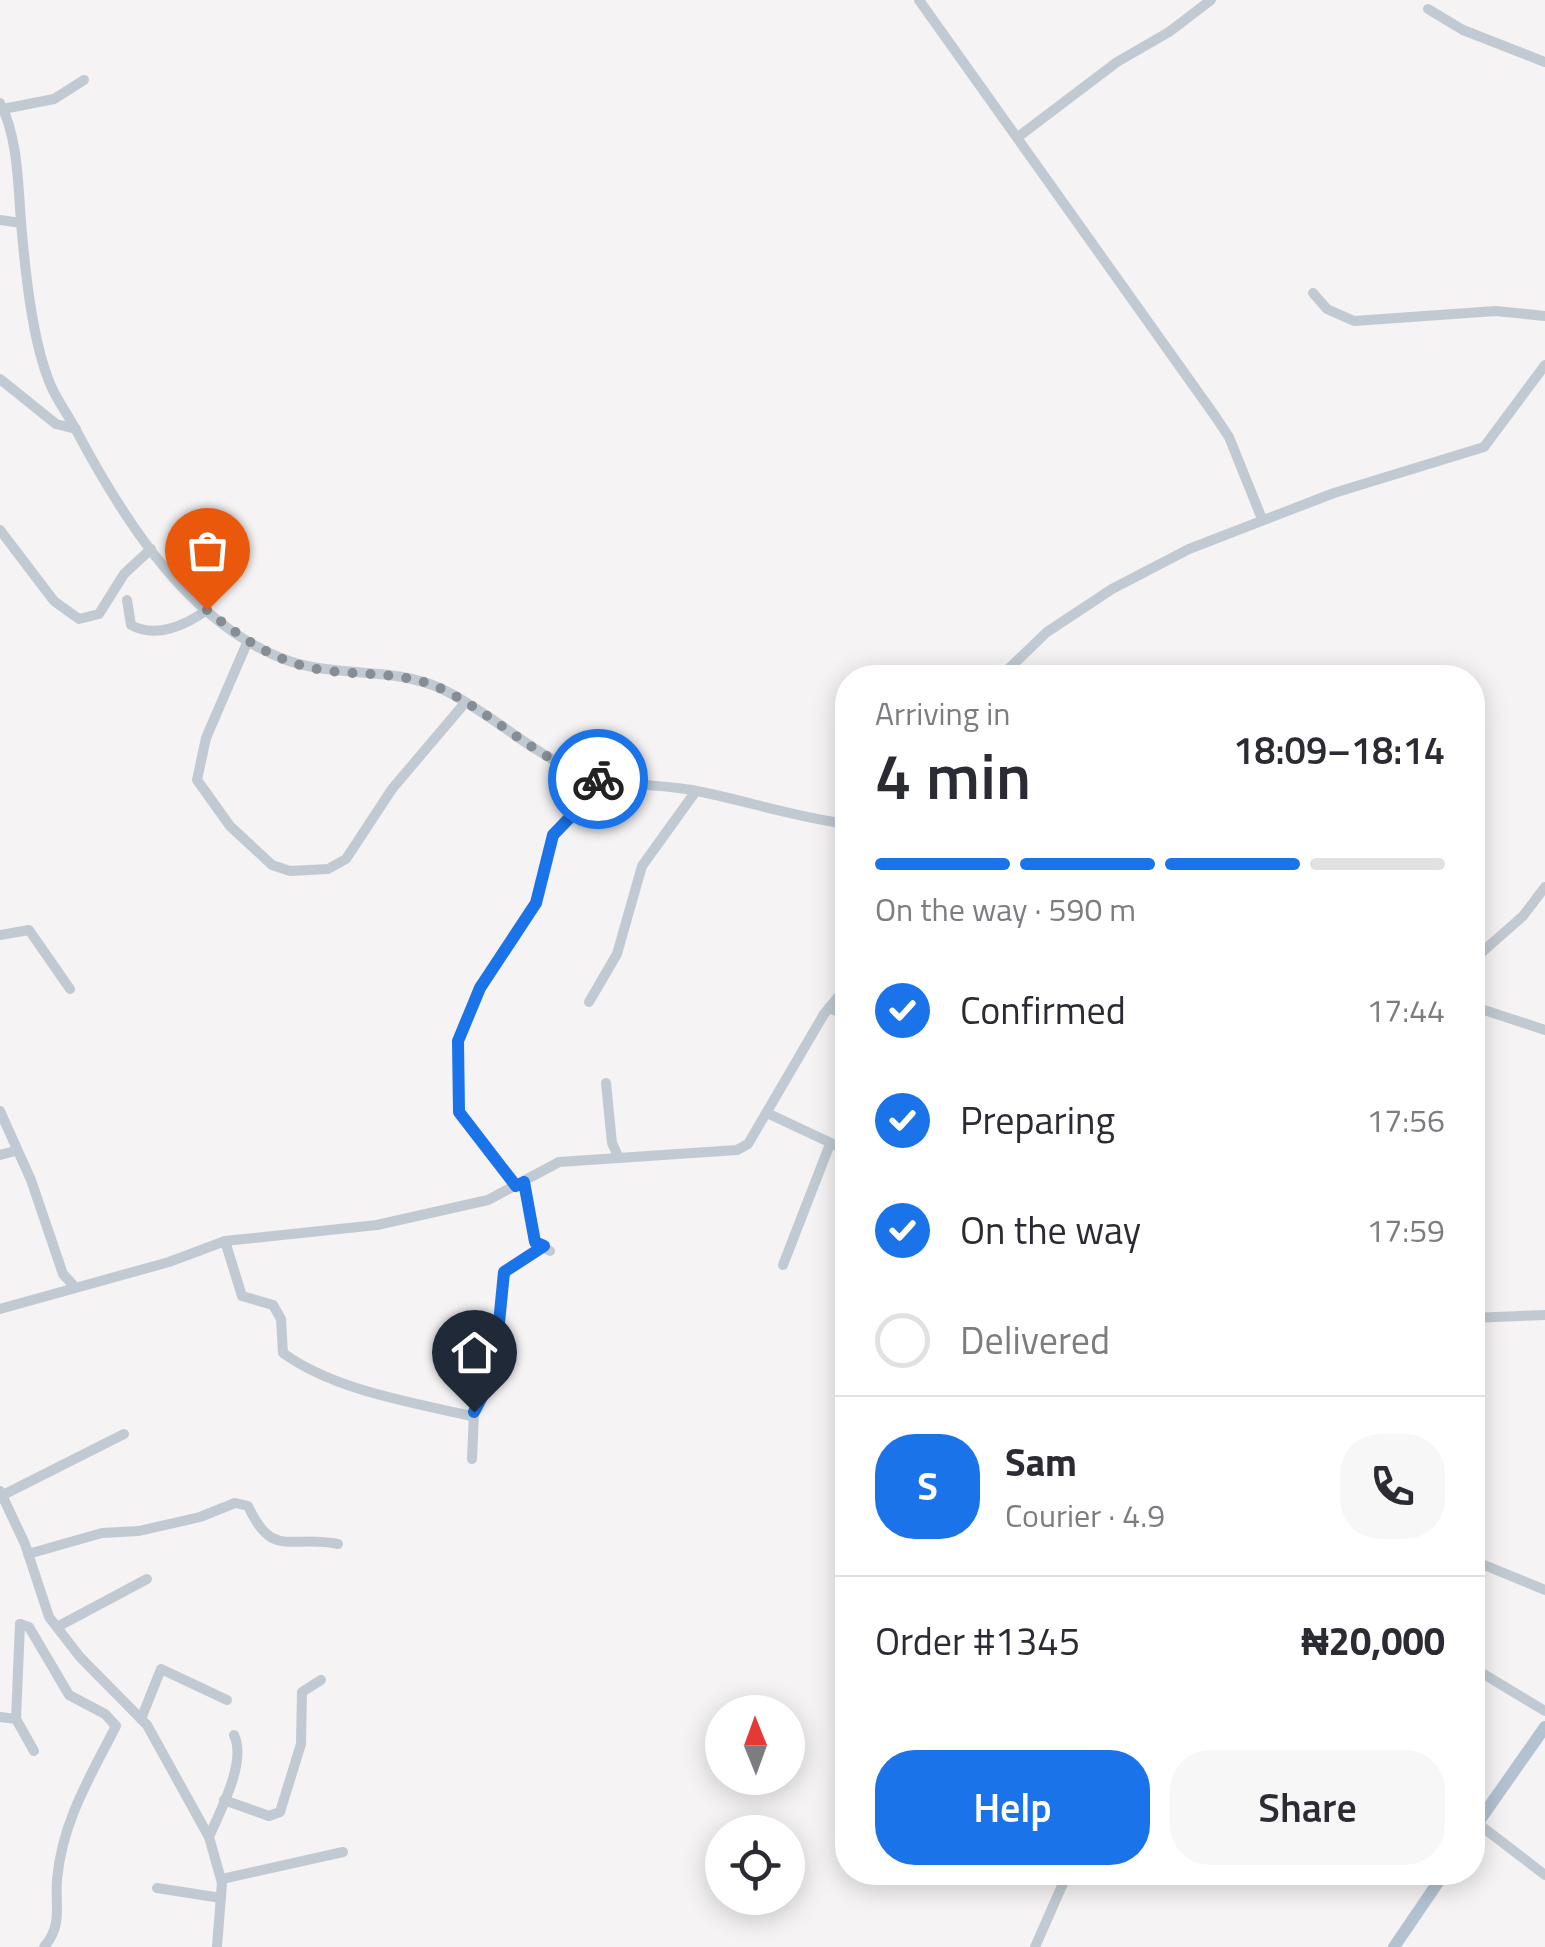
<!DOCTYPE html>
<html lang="en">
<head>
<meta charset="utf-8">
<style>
  body { margin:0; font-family:"Titillium Web",sans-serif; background:#f7f7f7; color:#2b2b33; height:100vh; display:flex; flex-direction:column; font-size:38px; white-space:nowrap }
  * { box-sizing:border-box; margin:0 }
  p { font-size:32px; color:#7c7c81 }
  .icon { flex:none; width:55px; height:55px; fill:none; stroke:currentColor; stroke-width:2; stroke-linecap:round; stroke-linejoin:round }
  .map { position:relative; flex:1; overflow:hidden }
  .sheet { position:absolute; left:835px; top:665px; width:650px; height:1220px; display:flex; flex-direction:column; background:#fff; border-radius:40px; box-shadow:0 5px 25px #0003 }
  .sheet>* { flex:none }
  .needle { width:65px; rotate:359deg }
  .buttons { position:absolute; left:705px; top:1695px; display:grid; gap:20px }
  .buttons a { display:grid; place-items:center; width:100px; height:100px; border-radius:50%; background:#fff; box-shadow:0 5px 25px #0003; font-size:50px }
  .pin { position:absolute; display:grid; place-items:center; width:85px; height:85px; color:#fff; margin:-102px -42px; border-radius:50% 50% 50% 0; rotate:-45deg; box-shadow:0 0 10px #0007 }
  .pin .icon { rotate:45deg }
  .courier { position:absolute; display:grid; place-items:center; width:100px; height:100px; margin:-50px; border:8px solid #1a73e8; border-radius:50%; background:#fff; color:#222; box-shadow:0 2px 12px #0007 }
  .headline em { font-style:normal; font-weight:600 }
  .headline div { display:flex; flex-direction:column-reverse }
  .headline { display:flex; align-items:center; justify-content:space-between; height:170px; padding:0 40px }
  h1 { font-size:65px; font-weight:600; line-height:75px }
  .bar { display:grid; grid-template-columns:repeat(4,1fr); gap:15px 10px; align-content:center; height:120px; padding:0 40px }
  .bar i { height:12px; border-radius:8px; background:#e1e1e2 }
  .bar .selected { background:#1a73e8 }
  .bar p { grid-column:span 4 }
  .line { display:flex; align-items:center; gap:25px; padding:0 40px; border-top:2px solid #e1e1e2 }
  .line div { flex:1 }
  .round { display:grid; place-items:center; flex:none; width:105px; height:105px; border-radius:40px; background:#f7f7f7 }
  ol { padding:0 40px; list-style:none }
  li { display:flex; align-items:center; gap:30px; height:110px }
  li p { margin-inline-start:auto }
  li .icon { padding:10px; border-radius:50%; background:#1a73e8; color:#fff; stroke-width:4 }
  li:last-child { color:#7c7c81 }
  li i { width:55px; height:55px; border:5px solid #e1e1e2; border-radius:50% }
  .primary-button { display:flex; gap:20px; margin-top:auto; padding:20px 40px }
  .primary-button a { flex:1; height:115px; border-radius:40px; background:#1a73e8; color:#fff; font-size:40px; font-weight:600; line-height:115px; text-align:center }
  .primary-button a+a { background:#f7f7f7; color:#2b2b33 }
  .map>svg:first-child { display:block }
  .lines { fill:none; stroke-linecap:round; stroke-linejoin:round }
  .minor { stroke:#c1cad2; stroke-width:10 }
  .major { stroke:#b3c2d1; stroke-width:12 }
  .done { stroke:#868d94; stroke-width:10; stroke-dasharray:0 18 }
  .route { stroke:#1a73e8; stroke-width:12 }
</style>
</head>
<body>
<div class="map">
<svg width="1545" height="1947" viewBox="0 0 1545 1947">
  <rect width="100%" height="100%" fill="#f5f3f3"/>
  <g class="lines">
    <g class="minor">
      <polyline points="919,0 1215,416 1229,437 1262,519"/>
      <polyline points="1428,9 1463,30 1545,62"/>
      <path d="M 0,103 C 18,137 18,184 21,222 C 25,269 32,342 51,386 C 58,402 69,416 77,432 C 124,520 190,626 289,661 C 339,678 396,666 444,690 C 489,712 527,749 573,770 C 611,787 652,783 692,790 C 745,800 793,817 848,824"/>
      <polyline points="3,109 54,99 84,80"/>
      <polyline points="1018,137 1117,62 1169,32 1211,0"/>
      <polyline points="0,220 21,223"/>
      <polyline points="1313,293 1327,309 1354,321 1496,311 1545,316"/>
      <polyline points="0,379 56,424 76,429"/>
      <polyline points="0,530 54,601 79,619 99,614 124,574 151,549"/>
      <path d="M 127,600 L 131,625 C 156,639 186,625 207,610"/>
      <polyline points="247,643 206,738 197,780 230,826 272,865 290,871 328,869 346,859 392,789 464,704"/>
      <polyline points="999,678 1047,632 1112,589 1189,549 1334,493 1484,447 1545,365"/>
      <polyline points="0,935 29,930 70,989"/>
      <polyline points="1472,961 1523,916 1545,887"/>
      <polyline points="589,1002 617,954 642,866 696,791"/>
      <polyline points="1472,1006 1545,1030"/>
      <polyline points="829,1008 848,1016"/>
      <polyline points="606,1083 612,1143 619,1158"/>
      <polyline points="0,1111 31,1180 63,1274 74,1286"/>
      <polyline points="767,1113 848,1151"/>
      <polyline points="0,1155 15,1151"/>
      <polyline points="525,1182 535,1242 550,1251"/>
      <polyline points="516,1186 459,1112 459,1041 479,987 536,903 553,835 579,808 614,783"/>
      <path d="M 225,1241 L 242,1296 L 273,1305 L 281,1319 L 283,1353 C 334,1390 410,1402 471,1416 L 494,1373 L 505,1272 L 543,1247"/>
      <polyline points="783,1265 830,1144"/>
      <polyline points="0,1309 169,1262 225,1241 377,1225 488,1200 559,1162 737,1150 748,1144 824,1014 848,985"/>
      <polyline points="1472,1318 1545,1315"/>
      <polyline points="472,1459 474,1412"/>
      <polyline points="0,1491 25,1544 49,1617 80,1657 147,1725 209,1837 222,1883 217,1947"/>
      <polyline points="3,1495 124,1434"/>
      <path d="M 28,1554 L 102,1533 L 139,1531 L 200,1517 L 235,1503 L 248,1506 C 273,1560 290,1534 338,1544"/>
      <polyline points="1472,1560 1545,1590"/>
      <path d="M 20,1624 L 29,1627 L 69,1695 L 105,1714 L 116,1726 C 90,1777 62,1822 57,1880 C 55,1906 63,1925 44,1947"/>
      <polyline points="20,1624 16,1719 34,1751"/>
      <polyline points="57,1627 147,1579"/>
      <polyline points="1472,1667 1545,1711"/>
      <polyline points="0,1717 16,1719"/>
      <polyline points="141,1719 161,1669 227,1700"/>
      <polyline points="224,1800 269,1816 280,1812 301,1744 302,1692 321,1680"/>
      <polyline points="1472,1819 1545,1875"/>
      <path d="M 209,1837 C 220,1811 247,1762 234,1735"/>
      <polyline points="222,1879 343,1852"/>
      <polyline points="157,1888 221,1898"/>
      <polyline points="1035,1947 1068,1872"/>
    </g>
    <g class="major">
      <polyline points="1472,1831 1545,1727"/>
      <polyline points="1394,1947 1445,1872"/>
    </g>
  </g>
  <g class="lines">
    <path class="done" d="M 207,610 C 242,639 277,663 322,670 C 363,676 406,671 444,690 C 497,716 539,762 598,779"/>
    <polyline class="route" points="474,1412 494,1374 504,1272 544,1246 535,1242 524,1182 516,1186 459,1112 458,1041 480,988 536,903 553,835 579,808 614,783 598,779"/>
  </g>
</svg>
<div class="buttons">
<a><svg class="needle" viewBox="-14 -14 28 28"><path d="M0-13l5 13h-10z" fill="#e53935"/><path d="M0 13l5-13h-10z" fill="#7c7c81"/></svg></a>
<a><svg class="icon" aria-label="locate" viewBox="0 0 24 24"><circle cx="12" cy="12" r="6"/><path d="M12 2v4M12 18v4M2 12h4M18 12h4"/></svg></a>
</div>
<div class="pin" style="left:207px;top:610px;background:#ea580c"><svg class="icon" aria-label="bag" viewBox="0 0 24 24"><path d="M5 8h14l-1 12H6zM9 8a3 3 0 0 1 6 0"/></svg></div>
<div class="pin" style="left:474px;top:1412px;background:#1f2937"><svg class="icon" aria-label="home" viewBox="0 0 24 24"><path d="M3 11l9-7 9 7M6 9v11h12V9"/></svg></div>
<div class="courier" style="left:598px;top:779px"><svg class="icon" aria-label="bike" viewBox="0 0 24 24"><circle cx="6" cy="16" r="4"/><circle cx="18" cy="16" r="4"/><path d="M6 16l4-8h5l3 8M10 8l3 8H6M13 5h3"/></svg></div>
<section class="sheet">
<div class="headline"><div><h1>4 min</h1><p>Arriving in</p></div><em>18:09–18:14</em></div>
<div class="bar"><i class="selected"></i><i class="selected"></i><i class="selected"></i><i></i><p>On the way · 590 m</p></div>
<ol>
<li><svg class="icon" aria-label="check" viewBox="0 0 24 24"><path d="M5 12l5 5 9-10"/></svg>Confirmed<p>17:44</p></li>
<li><svg class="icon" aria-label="check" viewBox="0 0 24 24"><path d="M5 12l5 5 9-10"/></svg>Preparing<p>17:56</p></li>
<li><svg class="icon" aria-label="check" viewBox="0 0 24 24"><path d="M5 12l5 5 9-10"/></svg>On the way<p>17:59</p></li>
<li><i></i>Delivered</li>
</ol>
<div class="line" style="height:180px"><b class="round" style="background:#1a73e8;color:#fff">S</b><div><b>Sam</b><p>Courier · 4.9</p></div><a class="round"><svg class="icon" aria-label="phone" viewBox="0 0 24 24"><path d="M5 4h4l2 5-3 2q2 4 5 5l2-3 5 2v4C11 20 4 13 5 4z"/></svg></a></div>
<div class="line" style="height:130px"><div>Order #1345</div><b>₦20,000</b></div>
<div class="primary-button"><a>Help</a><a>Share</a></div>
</section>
</div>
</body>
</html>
